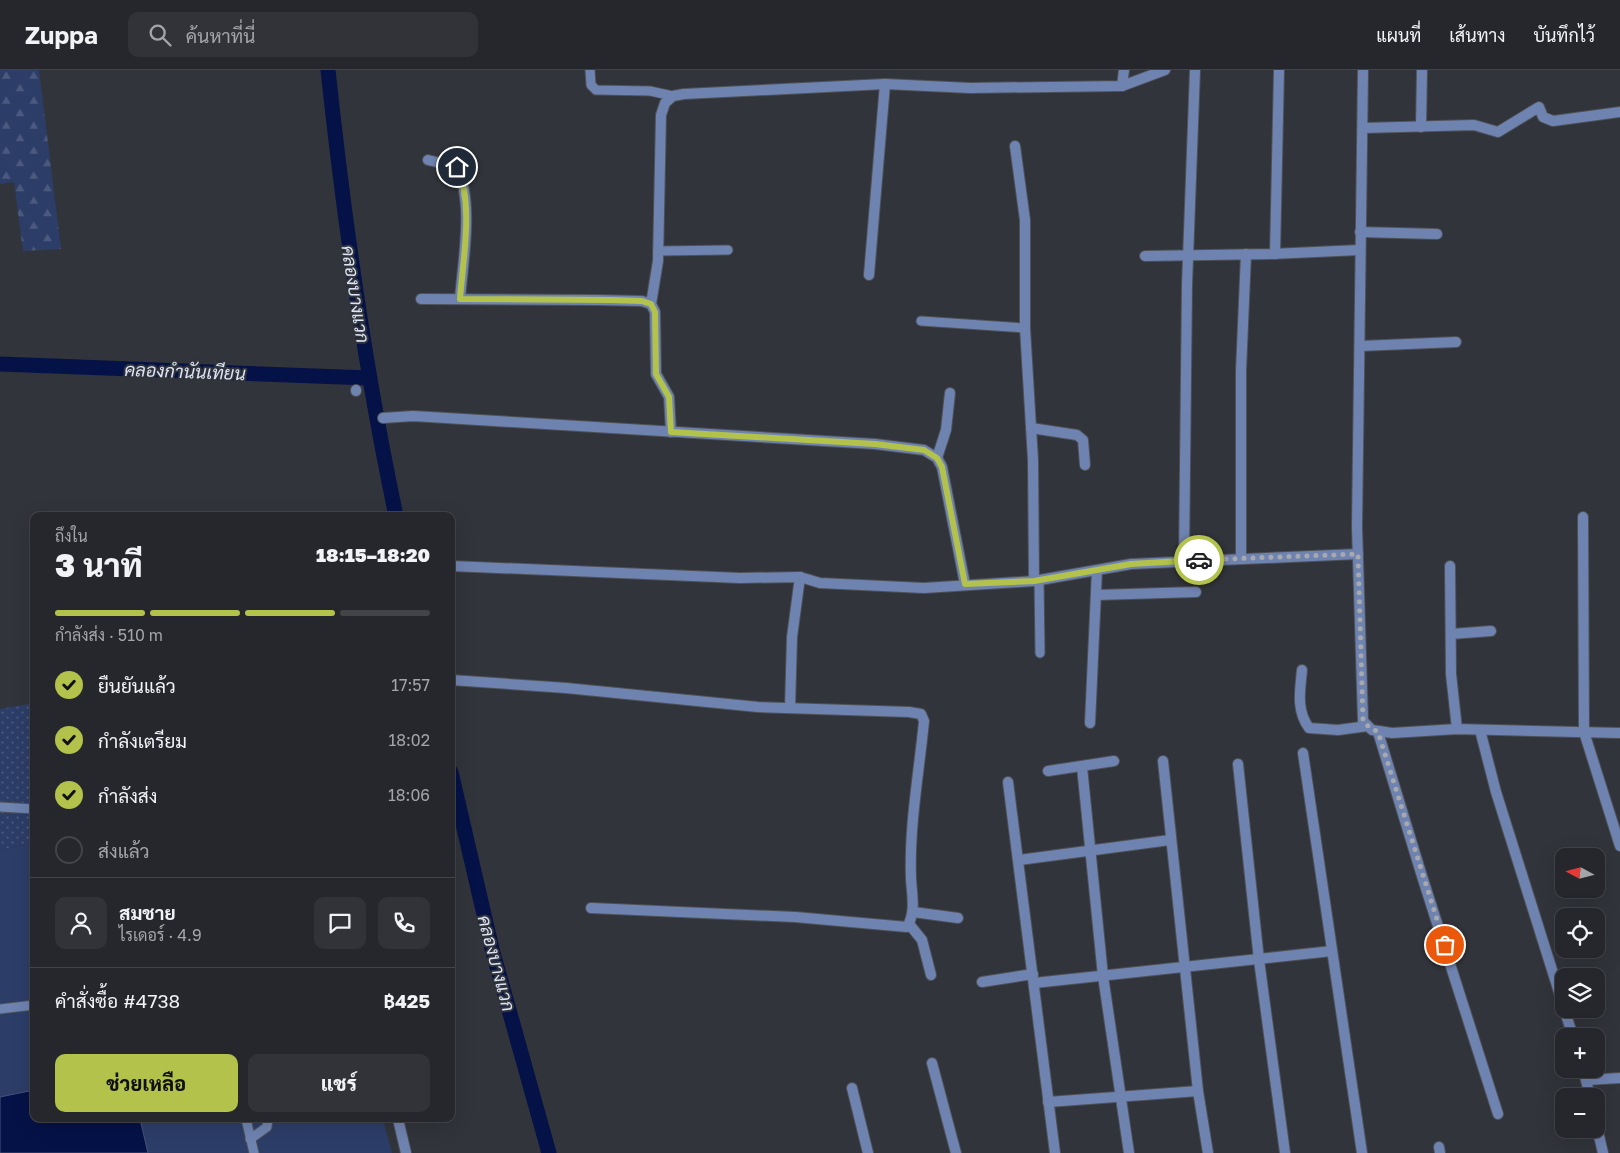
<!DOCTYPE html>
<html lang="th">
<head>
<meta charset="utf-8">
<style>
  body { margin:0; font-family:"Golos Text",Sarabun,sans-serif; background:#313338; color:#f1f3f6; height:100vh; display:flex; flex-direction:column; font-size:19px; white-space:nowrap }
  * { box-sizing:border-box; margin:0 }
  p { font-size:16px; color:#a3a5a9 }
  .icon { flex:none; width:28px; height:28px; fill:none; stroke:currentColor; stroke-width:2; stroke-linecap:round; stroke-linejoin:round }
  .map { position:relative; flex:1; overflow:hidden }
  .side { position:absolute; left:30px; top:442px; width:425px; height:610px; display:flex; flex-direction:column; background:#25272c; border-radius:10px; box-shadow:0 5px 20px #0002,0 0 0 1px #424448 }
  .side>* { flex:none }
  .needle { width:32px; rotate:277deg }
  .tools { position:absolute; left:1555px; top:778px; display:grid; gap:10px }
  .tools a { display:grid; place-items:center; width:50px; height:50px; border-radius:10px; background:#25272c; box-shadow:0 5px 20px #0002,0 0 0 1px #424448; font-size:25px }
  .pin { position:absolute; display:grid; place-items:center; width:42px; height:42px; color:#fff; margin:-21px; border:2px solid #fff; border-radius:50%; box-shadow:0 1px 5px #0007 }
  .courier { position:absolute; display:grid; place-items:center; width:50px; height:50px; margin:-25px; border:4px solid #b3c24b; border-radius:50%; background:#fff; color:#222; box-shadow:0 1px 6px #0007 }
  .headline em { font-style:normal; font-weight:800 }
  .headline div { display:flex; flex-direction:column-reverse }
  .headline { display:flex; align-items:center; justify-content:space-between; height:85px; padding:0 25px }
  h1 { font-size:32px; font-weight:800; line-height:38px }
  .bar { display:grid; grid-template-columns:repeat(4,1fr); gap:8px 5px; align-content:center; height:60px; padding:0 25px }
  .bar i { height:6px; border-radius:4px; background:#424448 }
  .bar .active { background:#b3c24b }
  .bar p { grid-column:span 4 }
  .line { display:flex; align-items:center; gap:12px; padding:0 25px; border-top:1px solid #424448 }
  .line div { flex:1 }
  .round { display:grid; place-items:center; flex:none; width:52px; height:52px; border-radius:10px; background:#313338 }
  ol { padding:0 25px; list-style:none }
  li { display:flex; align-items:center; gap:15px; height:55px }
  li p { margin-inline-start:auto }
  li .icon { padding:5px; border-radius:50%; background:#b3c24b; color:#111; stroke-width:4 }
  li:last-child { color:#a3a5a9 }
  li i { width:28px; height:28px; border:2px solid #424448; border-radius:50% }
  .button { display:flex; gap:10px; margin-top:auto; padding:10px 25px }
  .button a { flex:1; height:58px; border-radius:10px; background:#b3c24b; color:#111; font-size:20px; font-weight:800; line-height:58px; text-align:center }
  .button a+a { background:#313338; color:#f1f3f6 }
  header { display:flex; align-items:center; gap:30px; box-sizing:border-box; height:70px; padding:0 25px; background:#25272c; border-bottom:1px solid #424448 }
  header strong { font-size:24px }
  nav { display:flex; gap:28px; margin-inline-start:auto; font-size:18px }
  .search { width:350px; height:45px; background:#313338; display:flex; align-items:center; gap:12px; box-sizing:border-box; padding:0 18px; border-radius:10px; color:#a3a5a9; font-size:19px }
  .map>svg:first-child { display:block }
  .grass { fill:url(#grass-dots) }
  .forest { fill:url(#forest-firs) }
  .pitch { fill:#2c3d68 }
  .water { fill:#051247; stroke:#485279 }
  .lines { fill:none; stroke-linecap:round; stroke-linejoin:round }
  .canal { stroke:#051247; stroke-width:15 }
  .lane-casing { stroke:#4e5157; stroke-width:11 }
  .street-casing { stroke:#4e5157; stroke-width:12 }
  .lane { stroke:#6f83b0; stroke-width:9 }
  .street { stroke:#6f83b0; stroke-width:10 }
  .done { stroke:#a7a9ae; stroke-width:5; stroke-dasharray:0 9 }
  .route { stroke:#b3c24b; stroke-width:6 }
  .labels { text-anchor:middle; dominant-baseline:central; stroke-width:4; stroke-linejoin:round; paint-order:stroke }
  .water-label { font-size:18px; font-style:italic; fill:#dce4f6; stroke:#31343a }
</style>
</head>
<body>
<header>
<strong>Zuppa</strong>
<div class="search"><svg class="icon" aria-label="search" viewBox="0 0 24 24"><circle cx="10" cy="10" r="6"/><path d="M15 15l6 6"/></svg>ค้นหาที่นี่</div>
<nav><a>แผนที่</a><a>เส้นทาง</a><a>บันทึกไว้</a></nav>
</header>
<div class="map">
<svg width="1620" height="1083" viewBox="0 0 1620 1083">
  <defs>
    <pattern id="grass-dots" width="8" height="8" patternUnits="userSpaceOnUse" patternTransform="scale(1.25)"><rect width="8" height="8" fill="#2c3d68"/><path d="M2 2h.1M6 6h.1" fill="none" stroke="#4b597e" stroke-width="1.8" stroke-linecap="round"/></pattern>
    <pattern id="forest-firs" width="22" height="20" patternUnits="userSpaceOnUse" patternTransform="scale(1.25)"><rect width="22" height="20" fill="#2c3d68"/><path d="M5 1l3.5 6h-7zM16 11l3.5 6h-7z" fill="#4b597e"/></pattern>
  </defs>
  <rect width="100%" height="100%" fill="#31343a"/>
  <polygon class="grass" points="34,633 34,773 0,780 0,639"/>
  <polygon class="forest" points="0,0 39,0 61,179 23,181 14,112 0,114"/>
  <polygon class="pitch" points="34,773 34,1049 383,1049 392,1083 0,1083 0,780"/>
  <polygon class="water" points="34,1020 34,1049 140,1049 148,1083 0,1083 0,1027"/>
  <g class="lines">
    <g class="canal">
      <path d="M 328,0 C 344,150 365,299 396,446"/>
      <polyline points="0,294 369,308"/>
      <polyline points="451,702 492,879 549,1083"/>
    </g>
    <g class="lane-casing">
      <g id="lane">
        <polyline points="590,0 591,15 596,20 650,21 673,26"/>
        <polyline points="658,181 728,180"/>
        <polyline points="921,251 1025,258"/>
        <polyline points="1039,510 1040,583"/>
        <polyline points="0,737 34,739"/>
        <polyline points="0,939 34,935"/>
        <polyline points="246,1049 254,1083"/>
        <polyline points="250,1069 267,1057 268,1049"/>
      </g>
    </g>
    <g class="street-casing">
      <g id="street">
        <polyline points="1363,0 1357,457 1363,651 1372,660 1392,663 1457,659 1620,663"/>
        <polyline points="1122,16 1124,0"/>
        <polyline points="1421,57 1422,0"/>
        <polyline points="1363,58 1474,55 1498,62 1539,37 1543,47 1553,51 1620,42"/>
        <polyline points="1015,76 1025,150 1025,258 1033,390 1034,511"/>
        <path d="M 428,90 L 457,97 C 474,134 463,189 460,229"/>
        <polyline points="1360,162 1437,164"/>
        <polyline points="1275,184 1279,0"/>
        <polyline points="1145,186 1271,184 1359,180"/>
        <polyline points="869,205 885,14"/>
        <polyline points="421,229 596,230 642,231 651,234 655,242 656,304 669,327 671,362"/>
        <polyline points="651,234 658,191 661,45 665,33 673,26 684,24 885,14 970,18 1122,16 1165,0"/>
        <polyline points="1360,276 1456,272"/>
        <polyline points="356,320 356,321"/>
        <polyline points="383,348 413,346 875,374 924,380 937,388 942,397 965,514"/>
        <polyline points="1031,358 1077,365 1083,370 1085,395"/>
        <polyline points="937,388 946,360 950,323"/>
        <polyline points="1583,447 1584,662 1620,776"/>
        <polyline points="1241,488 1241,301 1246,184"/>
        <polyline points="1184,490 1187,215 1195,0"/>
        <polyline points="451,496 740,508 800,507 820,513 924,518 1034,511 1131,494 1358,484"/>
        <polyline points="1450,496 1451,604 1457,659"/>
        <polyline points="1096,525 1196,522"/>
        <polyline points="1451,564 1491,561"/>
        <path d="M 1302,600 C 1300,621 1296,640 1309,658 L 1338,660 L 1368,656"/>
        <path d="M 451,610 L 566,618 L 758,637 L 909,642 L 921,644 L 924,651 C 919,703 909,756 911,809 C 912,826 916,842 907,857 L 795,847 L 591,838"/>
        <polyline points="790,638 792,567 800,507"/>
        <polyline points="1090,653 1097,500"/>
        <polyline points="1480,660 1496,722 1564,938"/>
        <polyline points="1378,662 1421,803 1498,1044"/>
        <polyline points="1303,683 1362,1083"/>
        <polyline points="1163,691 1198,1021 1208,1083"/>
        <polyline points="1238,694 1259,890 1285,1083"/>
        <polyline points="1082,697 1103,906 1129,1083"/>
        <polyline points="1048,701 1114,691"/>
        <polyline points="1008,712 1055,1083"/>
        <polyline points="1019,790 1170,770"/>
        <polyline points="913,842 958,848"/>
        <polyline points="909,854 922,870 931,905"/>
        <polyline points="982,912 1033,904"/>
        <polyline points="1034,913 1332,881"/>
        <polyline points="1564,939 1573,966"/>
        <polyline points="932,993 956,1083"/>
        <polyline points="1583,999 1590,1026"/>
        <polyline points="1587,1010 1620,1008"/>
        <polyline points="852,1018 868,1083"/>
        <polyline points="1048,1032 1198,1021"/>
        <polyline points="398,1049 406,1083"/>
        <polyline points="1596,1053 1603,1083"/>
        <polyline points="1439,1077 1440,1083"/>
      </g>
    </g>
    <use href="#lane" class="lane"/>
    <use href="#street" class="street"/>
  </g>
  <g class="lines">
    <polyline class="done" points="1199,490 1358,484 1363,651 1368,656 1378,662 1445,875"/>
    <path class="route" d="M 457,97 C 474,134 463,188 460,229 L 611,230 L 642,231 L 651,234 L 655,242 L 656,304 L 669,327 L 671,362 L 875,374 L 924,380 L 937,388 L 942,397 L 965,514 L 1034,511 L 1131,494 L 1199,490"/>
  </g>
  <g class="labels">
    <g class="water-label">
      <text transform="translate(356 224) rotate(81)">คลองบางแวก</text>
      <text transform="translate(185 301) rotate(2)">คลองกำนันเทียน</text>
      <text transform="translate(497 893) rotate(75)">คลองบางแวก</text>
    </g>
  </g>
</svg>
<div class="tools">
<a><svg class="needle" viewBox="-14 -14 28 28"><path d="M0-13l5 13h-10z" fill="#e53935"/><path d="M0 13l5-13h-10z" fill="#a3a5a9"/></svg></a>
<a><svg class="icon" aria-label="locate" viewBox="0 0 24 24"><circle cx="12" cy="12" r="6"/><path d="M12 2v4M12 18v4M2 12h4M18 12h4"/></svg></a>
<a><svg class="icon" aria-label="layers" viewBox="0 0 24 24"><path d="M12 4l9 5-9 5-9-5zM3 14l9 5 9-5"/></svg></a>
<a>+</a>
<a>−</a>
</div>
<div class="pin" style="left:1445px;top:875px;background:#ea580c"><svg class="icon" aria-label="bag" viewBox="0 0 24 24"><path d="M5 8h14l-1 12H6zM9 8a3 3 0 0 1 6 0"/></svg></div>
<div class="pin" style="left:457px;top:97px;background:#1f2937"><svg class="icon" aria-label="home" viewBox="0 0 24 24"><path d="M3 11l9-7 9 7M6 9v11h12V9"/></svg></div>
<div class="courier" style="left:1199px;top:490px"><svg class="icon" aria-label="car" viewBox="0 0 24 24"><path d="M5 17H2v-5l4-1 3-4h7l3 4 3 1v5h-3M9 17h6M6 11h13"/><circle cx="7" cy="17" r="2"/><circle cx="17" cy="17" r="2"/></svg></div>
<section class="side">
<div class="headline"><div><h1>3 นาที</h1><p>ถึงใน</p></div><em>18:15–18:20</em></div>
<div class="bar"><i class="active"></i><i class="active"></i><i class="active"></i><i></i><p>กำลังส่ง · 510 m</p></div>
<ol>
<li><svg class="icon" aria-label="check" viewBox="0 0 24 24"><path d="M5 12l5 5 9-10"/></svg>ยืนยันแล้ว<p>17:57</p></li>
<li><svg class="icon" aria-label="check" viewBox="0 0 24 24"><path d="M5 12l5 5 9-10"/></svg>กำลังเตรียม<p>18:02</p></li>
<li><svg class="icon" aria-label="check" viewBox="0 0 24 24"><path d="M5 12l5 5 9-10"/></svg>กำลังส่ง<p>18:06</p></li>
<li><i></i>ส่งแล้ว</li>
</ol>
<div class="line" style="height:90px"><a class="round"><svg class="icon" aria-label="person" viewBox="0 0 24 24"><circle cx="12" cy="8" r="4"/><path d="M4 21q1-7 8-7t8 7"/></svg></a><div><b>สมชาย</b><p>ไรเดอร์ · 4.9</p></div><a class="round"><svg class="icon" aria-label="chat" viewBox="0 0 24 24"><path d="M4 5h16v11H9l-5 4z"/></svg></a><a class="round"><svg class="icon" aria-label="phone" viewBox="0 0 24 24"><path d="M5 4h4l2 5-3 2q2 4 5 5l2-3 5 2v4C11 20 4 13 5 4z"/></svg></a></div>
<div class="line" style="height:65px"><div>คำสั่งซื้อ #4738</div><b>฿425</b></div>
<div class="button"><a>ช่วยเหลือ</a><a>แชร์</a></div>
</section>
</div>
</body>
</html>
